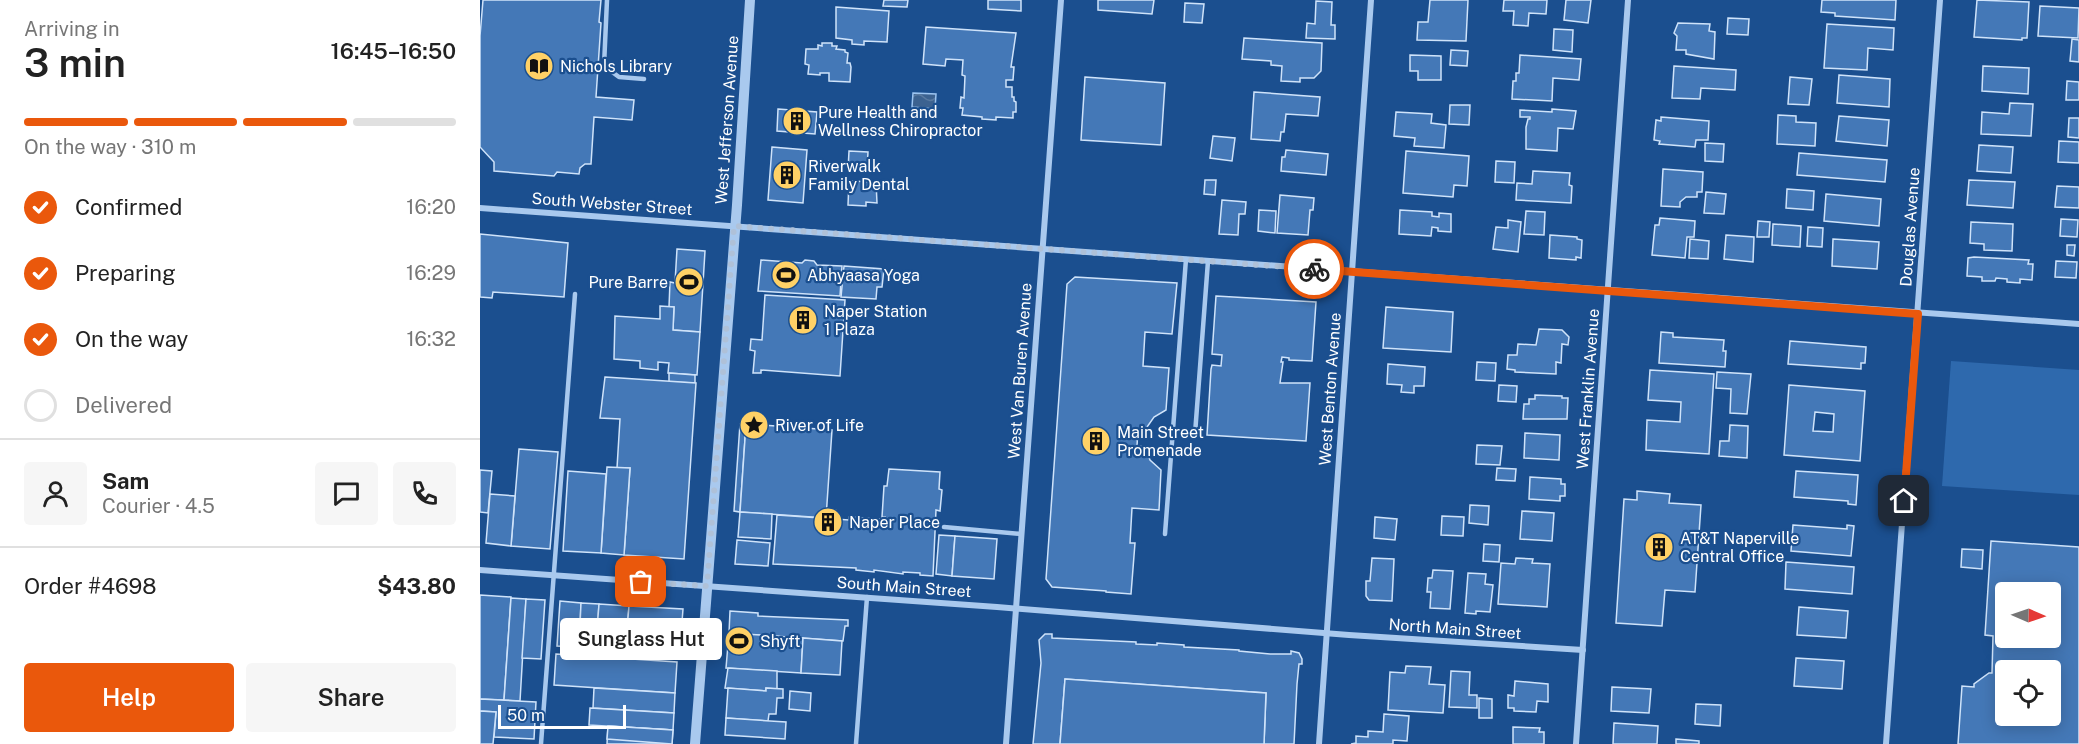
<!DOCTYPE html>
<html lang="en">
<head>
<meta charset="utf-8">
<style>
  body { margin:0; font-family:"Public Sans",sans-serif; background:#f6f6f6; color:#222; height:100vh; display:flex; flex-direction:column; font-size:22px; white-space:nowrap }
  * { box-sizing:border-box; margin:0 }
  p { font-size:20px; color:#767676 }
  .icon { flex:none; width:33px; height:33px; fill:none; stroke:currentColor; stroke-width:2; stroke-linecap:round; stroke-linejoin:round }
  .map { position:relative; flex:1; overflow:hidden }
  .drawer { display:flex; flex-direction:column; background:#fff; width:480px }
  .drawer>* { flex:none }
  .needle { width:39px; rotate:92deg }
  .controls { position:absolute; left:1515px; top:582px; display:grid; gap:12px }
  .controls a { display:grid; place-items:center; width:66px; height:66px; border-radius:6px; background:#fff; box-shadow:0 3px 15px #0003; font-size:30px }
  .scale { position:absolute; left:18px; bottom:15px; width:128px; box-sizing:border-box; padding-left:6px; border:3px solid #fff; border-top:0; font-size:16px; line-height:21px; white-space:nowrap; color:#fff; -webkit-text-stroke:4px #1b4f8f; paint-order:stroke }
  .pin { position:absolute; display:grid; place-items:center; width:51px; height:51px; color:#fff; margin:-26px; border-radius:12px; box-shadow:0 3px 9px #0006 }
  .courier { position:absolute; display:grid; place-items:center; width:60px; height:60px; margin:-30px; border:4px solid #ea580c; border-radius:50%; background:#fff; color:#222; box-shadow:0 2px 8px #0007 }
  .bubble { position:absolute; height:42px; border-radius:6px; background:#fff; box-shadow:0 3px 15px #0003; font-size:20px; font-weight:600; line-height:42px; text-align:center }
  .headline em { font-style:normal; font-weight:600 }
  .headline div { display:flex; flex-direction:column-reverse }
  .headline { display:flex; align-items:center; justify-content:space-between; height:102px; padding:0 24px }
  h1 { font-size:39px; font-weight:600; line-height:45px }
  .bar { display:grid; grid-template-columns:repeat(4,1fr); gap:9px 6px; align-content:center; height:72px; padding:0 24px }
  .bar i { height:8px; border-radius:4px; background:#e0e0e0 }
  .bar .selected { background:#ea580c }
  .bar p { grid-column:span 4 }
  .line { display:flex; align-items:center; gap:15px; padding:0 24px; border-top:2px solid #e0e0e0 }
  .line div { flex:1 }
  .round { display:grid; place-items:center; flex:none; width:63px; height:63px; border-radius:6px; background:#f6f6f6 }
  ol { padding:0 24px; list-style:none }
  li { display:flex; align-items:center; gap:18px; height:66px }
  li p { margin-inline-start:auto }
  li .icon { padding:6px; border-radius:50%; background:#ea580c; color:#fff; stroke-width:4 }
  li:last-child { color:#767676 }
  li i { width:33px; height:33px; border:3px solid #e0e0e0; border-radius:50% }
  .cta { display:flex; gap:12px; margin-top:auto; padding:12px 24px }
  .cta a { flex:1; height:69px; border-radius:6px; background:#ea580c; color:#fff; font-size:24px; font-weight:600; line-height:69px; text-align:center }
  .cta a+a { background:#f6f6f6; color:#222 }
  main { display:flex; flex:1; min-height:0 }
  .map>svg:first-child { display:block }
  .grass { fill:#2e69ad }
  .water { fill:url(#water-waves); stroke:#9cc4f0; stroke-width:1.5 }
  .building { fill:#4478b7; stroke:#cfe3fa; stroke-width:1.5; fill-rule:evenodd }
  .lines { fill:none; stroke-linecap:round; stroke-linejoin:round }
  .service { stroke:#a9c9ee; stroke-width:4.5 }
  .minor { stroke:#a9c9ee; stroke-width:6 }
  .tertiary { stroke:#a9c9ee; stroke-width:10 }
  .done { stroke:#afc1d8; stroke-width:6; stroke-dasharray:0 10.8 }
  .route { stroke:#ea580c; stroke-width:8 }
  .labels { text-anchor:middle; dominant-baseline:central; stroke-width:4.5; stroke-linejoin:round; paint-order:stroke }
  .poi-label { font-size:16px; fill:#fff; stroke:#1b4f8f; text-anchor:start }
  .street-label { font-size:16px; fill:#fff; stroke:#1b4f8f }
</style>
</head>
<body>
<main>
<section class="drawer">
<div class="headline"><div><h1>3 min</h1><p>Arriving in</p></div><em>16:45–16:50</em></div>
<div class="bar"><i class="selected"></i><i class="selected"></i><i class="selected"></i><i></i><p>On the way · 310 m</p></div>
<ol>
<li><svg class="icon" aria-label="check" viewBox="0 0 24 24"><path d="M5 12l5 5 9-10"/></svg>Confirmed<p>16:20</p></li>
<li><svg class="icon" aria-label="check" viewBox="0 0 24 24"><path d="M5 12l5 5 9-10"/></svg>Preparing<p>16:29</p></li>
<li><svg class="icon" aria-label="check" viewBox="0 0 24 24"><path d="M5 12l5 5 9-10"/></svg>On the way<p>16:32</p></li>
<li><i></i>Delivered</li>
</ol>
<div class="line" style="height:108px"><a class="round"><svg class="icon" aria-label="person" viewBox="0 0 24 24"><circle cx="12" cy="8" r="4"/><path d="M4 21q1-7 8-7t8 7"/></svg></a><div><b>Sam</b><p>Courier · 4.5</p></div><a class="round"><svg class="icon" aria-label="chat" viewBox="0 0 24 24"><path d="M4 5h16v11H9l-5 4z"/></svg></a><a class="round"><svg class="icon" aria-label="phone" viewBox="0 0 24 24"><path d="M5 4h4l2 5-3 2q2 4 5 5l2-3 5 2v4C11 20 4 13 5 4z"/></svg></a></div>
<div class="line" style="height:78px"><div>Order #4698</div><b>$43.80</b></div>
<div class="cta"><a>Help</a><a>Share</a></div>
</section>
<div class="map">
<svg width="1599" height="744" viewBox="0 0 1599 744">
  <defs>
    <pattern id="water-waves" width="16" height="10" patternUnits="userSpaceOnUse" patternTransform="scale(1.5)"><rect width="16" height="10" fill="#3c6290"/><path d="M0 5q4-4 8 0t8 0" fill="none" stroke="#597aa1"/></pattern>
  </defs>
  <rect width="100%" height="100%" fill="#1b4f8f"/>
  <polygon class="grass" points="1471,361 1599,370 1599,495 1462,486"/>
  <polygon class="water" points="433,93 456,94 455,109 432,107"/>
  <g class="building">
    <polygon points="3,0 121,0 119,22 121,23 116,97 154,100 152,120 114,117 111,164 105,164 100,168 99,174 77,172 74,176 14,171 14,162 0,147 0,36"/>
    <polygon points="404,0 428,0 427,7 403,6"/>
    <polygon points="508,0 541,0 541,11 508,9"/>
    <polygon points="618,0 674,0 672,14 618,10"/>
    <polygon points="950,0 988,0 986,41 937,40 938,22 948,22"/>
    <polygon points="1024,0 1067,0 1066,14 1049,13 1048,26 1033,25 1034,11 1023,11"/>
    <polygon points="1086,0 1111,0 1108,23 1084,20"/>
    <polygon points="1342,0 1416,0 1415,20 1355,16 1355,13 1341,12"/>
    <polygon points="1497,0 1549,2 1547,38 1542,38 1542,40 1494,37"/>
    <polygon points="836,1 852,2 851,25 855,25 855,39 826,38 827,23 835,24"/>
    <polygon points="705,3 724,4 722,23 704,22"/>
    <polygon points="1560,6 1599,8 1598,38 1558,36"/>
    <polygon points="356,7 409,11 407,42 384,41 384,45 372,44 372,40 356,38"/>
    <polygon points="1248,18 1269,19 1268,35 1247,34"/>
    <polygon points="1198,23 1230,24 1229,31 1235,32 1234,59 1206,54 1206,50 1196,50 1197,36 1194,33"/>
    <polygon points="1347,24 1414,28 1413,50 1388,48 1387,70 1344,68"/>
    <polygon points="446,27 536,33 531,67 534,67 533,80 526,80 526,87 532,87 532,97 534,97 534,101 536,102 536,112 533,112 533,118 516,117 516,120 502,119 502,117 482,115 483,108 480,108 481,97 484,98 485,76 482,75 483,60 466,59 465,66 443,64"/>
    <polygon points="1074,29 1093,30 1092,52 1073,50"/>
    <polygon points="764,38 842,43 841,71 834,78 820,78 820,82 801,81 802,66 791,65 791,61 762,59"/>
    <polygon points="1592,39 1599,40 1599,62 1590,61"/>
    <polygon points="342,43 352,43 352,46 357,46 356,49 365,50 365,52 368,53 367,63 370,63 371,67 370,82 349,81 349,73 340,73 340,75 328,74 329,65 325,64 326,49 338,49 338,45 342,46"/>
    <polygon points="971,50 988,51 987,66 970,65"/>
    <polygon points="930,55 961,56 961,80 938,80 938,71 930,71"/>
    <polygon points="1040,55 1101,59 1099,80 1073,78 1072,101 1032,99 1033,81 1036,81 1036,73 1039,73"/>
    <polygon points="1194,66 1256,70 1255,90 1221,88 1220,99 1192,98"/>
    <polygon points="1503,66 1549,68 1548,94 1502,91"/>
    <polygon points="1359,75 1410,79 1409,107 1357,103"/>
    <polygon points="605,77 685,83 681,145 601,140"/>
    <polygon points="1310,77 1332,79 1329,105 1308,104"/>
    <polygon points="1587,81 1599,82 1599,100 1586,100"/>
    <polygon points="774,92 840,97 838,116 806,114 804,132 801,132 800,141 771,139"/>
    <polygon points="1530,103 1553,104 1551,136 1501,134 1502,112 1529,114"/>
    <polygon points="970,105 990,105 989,125 969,124"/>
    <polygon points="298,109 337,112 335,134 297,131"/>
    <polygon points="1072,109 1096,111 1093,129 1078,128 1077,151 1046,149 1046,127 1048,119 1050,119 1050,117 1040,117 1040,110 1072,112"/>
    <polygon points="916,112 952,114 951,123 966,125 964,148 934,146 935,138 914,136"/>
    <polygon points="1298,115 1316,116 1316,122 1336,123 1335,146 1297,144"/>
    <polygon points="1359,116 1409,120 1407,146 1356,141"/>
    <polygon points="1181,117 1229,121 1228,140 1216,140 1215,147 1179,144 1180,141 1174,140 1176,120 1181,121"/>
    <polygon points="1589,118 1599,118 1599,138 1588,137"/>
    <polygon points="733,136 755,138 752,161 730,158"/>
    <polygon points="1579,141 1599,142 1599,163 1578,162"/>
    <polygon points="1225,143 1244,144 1243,162 1225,161"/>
    <polygon points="1499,145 1533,147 1531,173 1497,171"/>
    <polygon points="292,147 327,150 323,203 288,200"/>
    <polygon points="806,150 848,154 846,175 801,171 802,157 805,157"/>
    <polygon points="369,151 388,152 387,171 368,170"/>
    <polygon points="926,151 989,156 987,186 974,185 973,197 923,193"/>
    <polygon points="1319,153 1407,160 1405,182 1317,175"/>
    <polygon points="1016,161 1035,162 1034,183 1015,182"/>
    <polygon points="1183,169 1223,172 1222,192 1217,192 1217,197 1206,197 1200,202 1200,207 1181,206"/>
    <polygon points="1053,171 1090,173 1089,185 1092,186 1091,203 1036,200 1037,183 1052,184"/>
    <polygon points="725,180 736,180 735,195 724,194"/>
    <polygon points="1489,180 1535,182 1533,208 1487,205"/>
    <polygon points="369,181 396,182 397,203 386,202 386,206 368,205"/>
    <polygon points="1577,186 1599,187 1599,208 1575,207"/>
    <polygon points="1307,189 1334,191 1333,210 1306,208"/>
    <polygon points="1226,192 1246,194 1244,214 1224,213"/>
    <polygon points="1346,194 1401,199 1399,226 1344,221"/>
    <polygon points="800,195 834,198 833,210 830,210 828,235 797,233"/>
    <polygon points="742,200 766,202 765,214 759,214 758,235 739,234"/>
    <polygon points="779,210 796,211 795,233 778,231"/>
    <polygon points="920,210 952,212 952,216 959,217 959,213 971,214 971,232 958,231 958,228 952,227 951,236 919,234"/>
    <polygon points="1046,211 1065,212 1064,235 1044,234"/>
    <polygon points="1180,218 1215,221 1214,237 1207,237 1205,258 1172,255 1175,225 1179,225"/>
    <polygon points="1581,219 1598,220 1597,237 1580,236"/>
    <polygon points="1028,220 1041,222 1038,252 1013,249 1016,227 1028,228"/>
    <polygon points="1278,221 1290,222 1289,237 1277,237"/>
    <polygon points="1491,222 1533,224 1532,251 1504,250 1504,244 1490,243"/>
    <polygon points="1293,224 1321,226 1320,247 1292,245"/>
    <polygon points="1328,227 1343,228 1342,247 1327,246"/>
    <polygon points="0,234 88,243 84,297 13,292 12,298 0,297"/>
    <polygon points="1070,235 1097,237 1097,239 1102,240 1101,258 1096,257 1096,260 1069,258"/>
    <polygon points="1246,235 1274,237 1273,262 1244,259"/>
    <polygon points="1210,239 1229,241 1228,259 1209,258"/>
    <polygon points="1353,239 1399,242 1397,269 1352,266"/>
    <polygon points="1587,245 1595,245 1594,256 1587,255"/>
    <polygon points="197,249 225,251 220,332 193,330 194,307 189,307 190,282 195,283"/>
    <polygon points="1494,257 1549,260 1548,264 1553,264 1552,280 1540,279 1540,283 1527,282 1527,279 1516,278 1515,281 1502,281 1502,277 1487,276 1488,258"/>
    <polygon points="281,260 322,263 325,260 334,261 337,265 362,266 360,296 278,291"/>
    <polygon points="1576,261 1597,262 1596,278 1575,277"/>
    <polygon points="364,266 404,269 402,287 397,287 396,299 361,297"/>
    <polygon points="595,277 697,283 692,334 665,332 663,366 689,368 686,410 674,417 665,430 658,429 657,446 665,447 670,460 681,470 679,510 652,508 650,543 655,543 651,594 626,592 626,591 572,587 566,579 587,284"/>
    <polygon points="285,295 365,300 360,376 281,370 281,373 273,373 275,351 270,350 271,339 282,340"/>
    <polygon points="736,296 836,302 832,361 809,360 809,358 802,357 801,362 803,362 800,383 830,383 826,441 727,435 731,369 732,365 741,366 742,355 732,354"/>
    <polygon points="180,306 194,307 193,330 220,332 217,375 188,373 189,363 178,362 178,370 160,368 160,361 134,359 135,316 180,319"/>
    <polygon points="906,307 973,312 971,352 903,348"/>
    <polygon points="1059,329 1082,330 1089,337 1088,345 1082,344 1081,363 1076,362 1076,374 1035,372 1035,370 1027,369 1028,355 1037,355 1038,344 1056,345"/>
    <polygon points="1181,332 1193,333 1193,337 1244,340 1243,351 1246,351 1245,367 1179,363"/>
    <polygon points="1310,341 1386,347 1385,363 1381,363 1381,369 1308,364"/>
    <polygon points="997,362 1016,363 1015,381 996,380"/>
    <polygon points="908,364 945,367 944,386 934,386 934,393 921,392 922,385 907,384"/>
    <polygon points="1170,370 1234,374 1229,454 1166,450 1167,420 1200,422 1201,402 1168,400"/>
    <polygon points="1237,372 1271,374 1267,414 1250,413 1251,389 1236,388"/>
    <polygon points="189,373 215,375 215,383 189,382"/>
    <polygon points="125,377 216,383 204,559 144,555 150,468 137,468 140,419 120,418"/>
    <polygon points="1019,385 1037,386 1036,402 1018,401"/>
    <path d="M 1309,385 L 1385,391 L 1380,461 L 1304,455 ZM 1335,412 L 1354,414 L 1353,432 L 1333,431 Z"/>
    <polygon points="1055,395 1082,396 1082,398 1088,398 1087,419 1043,419 1044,404 1049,404 1049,399 1055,399"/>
    <polygon points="260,424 266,424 260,512 254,511"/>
    <polygon points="266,424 352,430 346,518 260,512"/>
    <polygon points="1250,425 1268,426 1267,458 1239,456 1240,441 1249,441"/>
    <polygon points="1045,433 1080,435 1079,460 1044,458"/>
    <polygon points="997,445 1022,446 1020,465 996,464"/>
    <polygon points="39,449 78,452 70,549 31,546"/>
    <polygon points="127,467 150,468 144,555 121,553"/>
    <polygon points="1017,468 1036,469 1035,481 1016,480"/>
    <polygon points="409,469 460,472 459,489 462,490 460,511 456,510 453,576 440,575 440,573 423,572 423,574 394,570 394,572 376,570 376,568 293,564 297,515 369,520 369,517 399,519 399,524 405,524 405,517 402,517 404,486 407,486"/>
    <polygon points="0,470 12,471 8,513 0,512"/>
    <polygon points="88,471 126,474 121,553 83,551"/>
    <polygon points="1316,471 1378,475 1376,505 1368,504 1368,501 1314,497"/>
    <polygon points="1050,477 1081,479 1081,484 1085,484 1085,496 1080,496 1080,501 1049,499"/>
    <polygon points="1157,491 1190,494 1189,503 1221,505 1215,592 1185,590 1182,626 1136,623 1144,499 1157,500"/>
    <polygon points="10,494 35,496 31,546 6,543"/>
    <polygon points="990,505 1009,506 1008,525 989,523"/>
    <polygon points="1042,511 1074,513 1072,541 1040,539"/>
    <polygon points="260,512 292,514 291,539 258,537"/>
    <polygon points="962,516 984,517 983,536 961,535"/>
    <polygon points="895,517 917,519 915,540 894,538"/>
    <polygon points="1313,525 1367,529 1367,525 1374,526 1371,556 1311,551"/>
    <polygon points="459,535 475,536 472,576 456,574"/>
    <polygon points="475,536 517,539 514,579 472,576"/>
    <polygon points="257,540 290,543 288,566 255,564"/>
    <path d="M 1511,541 L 1599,547 L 1599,744 L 1478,744 L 1482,686 L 1494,687 L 1494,684 L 1509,673 L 1512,673 L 1513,636 L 1505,635 ZM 1526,592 L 1570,592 L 1570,638 L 1526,638 ZM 1526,670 L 1570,670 L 1570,716 L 1526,716 Z"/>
    <polygon points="1004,544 1020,545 1019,562 1003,561"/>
    <polygon points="1482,549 1503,550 1502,569 1481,567"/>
    <polygon points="892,558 914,559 912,601 889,600 886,596 886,581 890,581"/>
    <polygon points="1036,558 1053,559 1052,563 1070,564 1067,607 1018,604 1021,563 1035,564"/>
    <polygon points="1306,562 1374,567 1372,594 1305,589"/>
    <polygon points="953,570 973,571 970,609 950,608 951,592 947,592 948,578 952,578"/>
    <polygon points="988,573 1006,574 1005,584 1013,585 1010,612 996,611 996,614 985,613"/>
    <polygon points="0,595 31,597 24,700 0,699 0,704"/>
    <polygon points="31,598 46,599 40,701 24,700"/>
    <polygon points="46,599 65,600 61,659 42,658"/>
    <polygon points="80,601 101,603 99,647 77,646"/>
    <polygon points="101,603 119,604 116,648 99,647"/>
    <polygon points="119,604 149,606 145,658 115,656"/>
    <polygon points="149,606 203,609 201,635 161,632 161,642 146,641"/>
    <polygon points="1319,607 1368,611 1366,638 1317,635"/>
    <polygon points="250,611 278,613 278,616 368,620 368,626 365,626 363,641 249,633"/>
    <polygon points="172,633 201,635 200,655 171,653"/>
    <polygon points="249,633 323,638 321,673 246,668"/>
    <polygon points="565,634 572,634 572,638 656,642 656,644 677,645 677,643 704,645 704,647 759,650 759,651 790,654 811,654 811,651 819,653 822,659 822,664 819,664 817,684 814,744 784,744 786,693 585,679 580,744 553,744 561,663 559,640"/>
    <polygon points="323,638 362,641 360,675 321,673"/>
    <polygon points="76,654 197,662 195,693 74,685"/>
    <polygon points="1316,658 1364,661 1362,689 1314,686"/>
    <polygon points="926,666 951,667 949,684 965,685 963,713 908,710 910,672 925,673"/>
    <polygon points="248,668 297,671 297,689 286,688 286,691 245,688"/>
    <polygon points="971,671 990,672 989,695 997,695 997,708 969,707"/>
    <polygon points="585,679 786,693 784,744 580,744"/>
    <polygon points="1035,681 1068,684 1068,702 1057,701 1056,712 1034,711 1034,708 1028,708 1028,695 1034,696"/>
    <polygon points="1132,687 1171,689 1169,713 1131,711"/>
    <polygon points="114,688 195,693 194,713 113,708"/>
    <polygon points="248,688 286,691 286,688 303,689 303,698 297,698 296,714 289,714 288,721 246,718"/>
    <polygon points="310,691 331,693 330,711 309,709"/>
    <polygon points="999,698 1012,699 1012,718 999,718"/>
    <polygon points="0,699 56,702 54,739 14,737 16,712 0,711"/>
    <polygon points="1216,704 1241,705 1240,726 1215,724"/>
    <polygon points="110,708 194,713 193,730 109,725"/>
    <polygon points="0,711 16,712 13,744 0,744"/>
    <polygon points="904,714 929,716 927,741 913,740 913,744 871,744 876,743 876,736 888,737 888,731 903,732"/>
    <polygon points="246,718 306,722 305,739 245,735"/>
    <polygon points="1134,723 1178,726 1177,744 1133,744"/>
    <polygon points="128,726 193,730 192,744 127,744"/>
    <polygon points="128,726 193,730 192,744 127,739"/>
    <polygon points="1033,727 1060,728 1059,732 1064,732 1064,744 1033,744"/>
    <polygon points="1196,739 1219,741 1219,744 1196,744"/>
  </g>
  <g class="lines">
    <g class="service">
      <polyline points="127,0 124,66 139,77 164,79"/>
      <polyline points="715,434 728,261"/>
      <polyline points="464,527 541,534"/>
      <polyline points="685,534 706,259"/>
      <polyline points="61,744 95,294"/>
      <polyline points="376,744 387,597"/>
    </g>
    <g class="minor">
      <polyline points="0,208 1599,324"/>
      <polyline points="0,570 517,607 869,635 1103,650"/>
      <polyline points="526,744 581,0"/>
      <polyline points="839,744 891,0"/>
      <polyline points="1096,744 1148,0"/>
      <polyline points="1406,744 1460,0"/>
    </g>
    <polyline class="tertiary" points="215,744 257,205 270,0"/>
  </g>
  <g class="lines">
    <polyline class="done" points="161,582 227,586 254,226 834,269"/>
    <polyline class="route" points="834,269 1438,314 1424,501"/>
  </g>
  <defs>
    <g id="library-disc" transform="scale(1.5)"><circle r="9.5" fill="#ffd166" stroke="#1b4f8f"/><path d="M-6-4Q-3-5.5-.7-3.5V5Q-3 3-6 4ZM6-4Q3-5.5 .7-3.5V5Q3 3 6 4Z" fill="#111"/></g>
    <g id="building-disc" transform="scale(1.5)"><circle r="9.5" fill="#ffd166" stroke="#1b4f8f"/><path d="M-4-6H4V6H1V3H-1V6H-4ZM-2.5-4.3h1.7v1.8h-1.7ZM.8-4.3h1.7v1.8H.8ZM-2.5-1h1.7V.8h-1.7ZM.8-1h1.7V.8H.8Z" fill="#111"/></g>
    <g id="stadium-disc" transform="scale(1.5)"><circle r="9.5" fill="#ffd166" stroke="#1b4f8f"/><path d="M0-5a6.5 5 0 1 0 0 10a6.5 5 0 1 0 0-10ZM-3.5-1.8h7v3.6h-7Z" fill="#111"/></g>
    <g id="sight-disc" transform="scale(1.5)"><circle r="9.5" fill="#ffd166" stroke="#1b4f8f"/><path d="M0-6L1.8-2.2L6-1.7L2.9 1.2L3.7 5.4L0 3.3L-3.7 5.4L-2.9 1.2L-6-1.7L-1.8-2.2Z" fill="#111"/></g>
  </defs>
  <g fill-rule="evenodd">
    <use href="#library-disc" x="59" y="66"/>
    <use href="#building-disc" x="317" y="121"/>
    <use href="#building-disc" x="307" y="175"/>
    <use href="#stadium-disc" x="306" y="275"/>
    <use href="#stadium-disc" x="209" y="282"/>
    <use href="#building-disc" x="323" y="320"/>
    <use href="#sight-disc" x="274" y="425"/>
    <use href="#building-disc" x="616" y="441"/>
    <use href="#building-disc" x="348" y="522"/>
    <use href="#building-disc" x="1179" y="547"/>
    <use href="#stadium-disc" x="259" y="641"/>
  </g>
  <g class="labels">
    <g class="poi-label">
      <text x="80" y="66">Nichols Library</text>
      <text x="338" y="112">Pure Health and<tspan x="338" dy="18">Wellness Chiropractor</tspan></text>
      <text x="328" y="166">Riverwalk<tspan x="328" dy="18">Family Dental</tspan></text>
      <text x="327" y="275">Abhyaasa Yoga</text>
      <text x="188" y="282" text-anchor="end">Pure Barre</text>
      <text x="344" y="311">Naper Station<tspan x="344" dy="18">1 Plaza</tspan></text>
      <text x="295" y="425">River of Life</text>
      <text x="637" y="432">Main Street<tspan x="637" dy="18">Promenade</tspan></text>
      <text x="369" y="522">Naper Place</text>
      <text x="1200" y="538">AT&amp;T Naperville<tspan x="1200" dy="18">Central Office</tspan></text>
      <text x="280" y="641">Shyft</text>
    </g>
    <g class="street-label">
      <text transform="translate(247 120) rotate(-86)">West Jefferson Avenue</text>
      <text transform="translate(132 204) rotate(4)">South Webster Street</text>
      <text transform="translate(1430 227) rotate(-86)">Douglas Avenue</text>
      <text transform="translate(540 371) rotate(-86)">West Van Buren Avenue</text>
      <text transform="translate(850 389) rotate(-86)">West Benton Avenue</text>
      <text transform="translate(1108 389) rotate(-86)">West Franklin Avenue</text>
      <text transform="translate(424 587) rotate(4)">South Main Street</text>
      <text transform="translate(975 629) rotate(4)">North Main Street</text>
    </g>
  </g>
</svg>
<div class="controls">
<a><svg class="needle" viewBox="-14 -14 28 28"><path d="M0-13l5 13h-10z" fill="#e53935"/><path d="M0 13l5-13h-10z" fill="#767676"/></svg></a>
<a><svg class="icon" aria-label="locate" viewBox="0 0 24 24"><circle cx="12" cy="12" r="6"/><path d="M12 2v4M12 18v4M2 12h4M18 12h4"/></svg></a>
</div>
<div class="scale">50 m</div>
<div class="pin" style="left:161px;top:582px;background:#ea580c"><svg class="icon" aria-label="bag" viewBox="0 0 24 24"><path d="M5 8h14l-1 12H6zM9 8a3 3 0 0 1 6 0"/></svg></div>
<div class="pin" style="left:1424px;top:501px;background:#1f2937"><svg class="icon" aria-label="home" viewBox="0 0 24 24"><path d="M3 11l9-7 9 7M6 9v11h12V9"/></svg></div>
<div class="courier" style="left:834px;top:269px"><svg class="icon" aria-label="bike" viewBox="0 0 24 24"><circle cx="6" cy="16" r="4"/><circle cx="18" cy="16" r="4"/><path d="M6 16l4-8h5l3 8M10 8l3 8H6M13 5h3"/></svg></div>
<div class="bubble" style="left:80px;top:618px;width:162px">Sunglass Hut</div>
</div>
</main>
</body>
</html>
